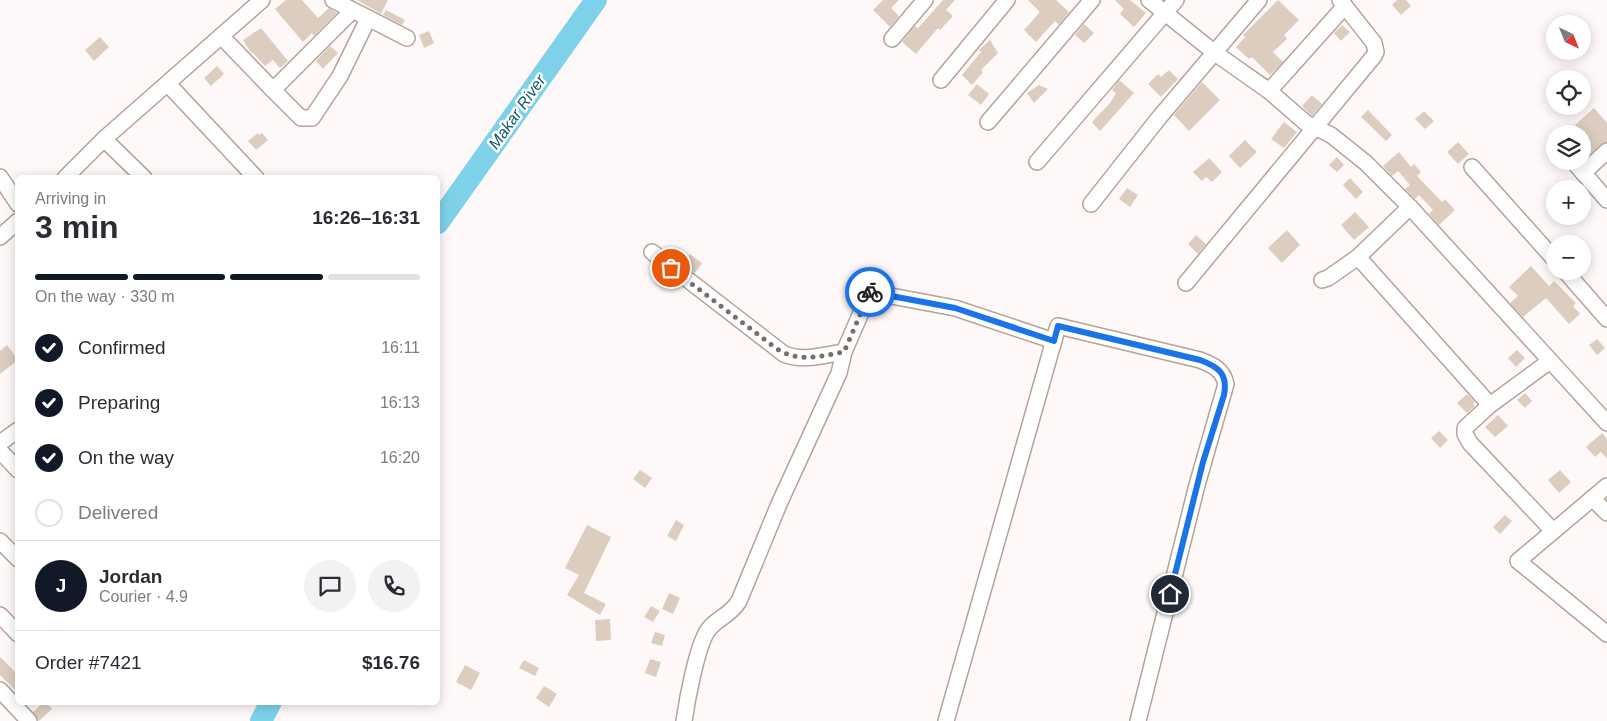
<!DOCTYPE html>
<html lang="en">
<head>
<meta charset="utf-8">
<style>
  body { margin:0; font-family:Arial,sans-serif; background:#f2f2f3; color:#2b2b33; height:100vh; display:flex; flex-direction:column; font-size:19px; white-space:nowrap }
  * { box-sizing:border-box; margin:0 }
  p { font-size:16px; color:#7c7c81 }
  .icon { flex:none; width:28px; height:28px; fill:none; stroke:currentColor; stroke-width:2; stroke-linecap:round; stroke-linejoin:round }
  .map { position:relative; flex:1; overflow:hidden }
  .sheet { position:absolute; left:15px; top:175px; width:425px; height:530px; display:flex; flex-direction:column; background:#fff; border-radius:8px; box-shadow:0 2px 12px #0003 }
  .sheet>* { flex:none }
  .needle { width:32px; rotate:137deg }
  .tools { position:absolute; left:1546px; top:15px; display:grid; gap:10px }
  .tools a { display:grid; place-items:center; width:45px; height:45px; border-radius:50%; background:#fff; box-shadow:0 2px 12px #0003; font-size:25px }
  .pin { position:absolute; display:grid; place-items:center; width:42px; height:42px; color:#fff; margin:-21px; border:2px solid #fff; border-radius:50%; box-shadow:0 1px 5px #0007 }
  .courier { position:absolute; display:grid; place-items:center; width:50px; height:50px; margin:-25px; border:4px solid #1a73e8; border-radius:50%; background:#fff; color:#222; box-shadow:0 1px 6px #0007 }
  .head em { font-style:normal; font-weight:700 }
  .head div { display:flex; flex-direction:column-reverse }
  .head { display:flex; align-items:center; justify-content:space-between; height:85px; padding:0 20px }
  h1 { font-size:32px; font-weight:700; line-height:38px }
  .bar { display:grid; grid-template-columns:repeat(4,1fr); gap:8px 5px; align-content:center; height:60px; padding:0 20px }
  .bar i { height:6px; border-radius:4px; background:#e1e1e2 }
  .bar .on { background:#111827 }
  .bar p { grid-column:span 4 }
  .line { display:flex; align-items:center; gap:12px; padding:0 20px; border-top:1px solid #e1e1e2 }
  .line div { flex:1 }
  .round { display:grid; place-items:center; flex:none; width:52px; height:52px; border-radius:26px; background:#f2f2f3 }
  ol { padding:0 20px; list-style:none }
  li { display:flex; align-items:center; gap:15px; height:55px }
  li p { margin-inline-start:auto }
  li .icon { padding:5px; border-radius:50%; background:#111827; color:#fff; stroke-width:4 }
  li:last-child { color:#7c7c81 }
  li i { width:28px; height:28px; border:2px solid #e1e1e2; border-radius:50% }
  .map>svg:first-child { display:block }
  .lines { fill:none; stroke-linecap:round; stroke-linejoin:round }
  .river { stroke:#7dd2e9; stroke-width:22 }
  .building { fill:#dccdbe }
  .minor-casing { stroke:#b7a29b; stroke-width:18 }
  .minor { stroke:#fff; stroke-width:15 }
  .done { stroke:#766f6d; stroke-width:5; stroke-dasharray:0 9 }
  .route { stroke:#1a73e8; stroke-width:6 }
  .labels { text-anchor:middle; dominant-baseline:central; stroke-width:5; stroke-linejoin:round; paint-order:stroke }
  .water-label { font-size:16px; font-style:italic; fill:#0e5767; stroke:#fff }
</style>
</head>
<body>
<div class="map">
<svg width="1607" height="721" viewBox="0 0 1607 721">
  <rect width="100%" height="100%" fill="#fef9f8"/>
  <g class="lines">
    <g class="river">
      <polyline points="438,223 596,0"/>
      <polyline points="261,721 271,702"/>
    </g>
  </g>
  <g class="building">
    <polygon points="286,0 302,0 318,18 329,8 337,13 314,36 312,33 303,42 275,9"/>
    <polygon points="357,0 388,0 381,14"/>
    <polygon points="883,0 899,0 891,8 899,16 890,27 873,10"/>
    <polygon points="943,0 955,0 946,10 953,16 940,30 938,28 916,54 902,42 915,26 918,28"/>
    <polygon points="1028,0 1056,0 1069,12 1059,25 1055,21 1036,42 1024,30 1040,12"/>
    <polygon points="1115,0 1130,0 1146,13 1134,27 1120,14 1124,9"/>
    <polygon points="1278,0 1299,20 1284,35 1287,39 1273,52 1283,62 1270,75 1252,57 1249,59 1236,47 1245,37 1243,35"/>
    <polygon points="1397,0 1406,0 1411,6 1401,15 1392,5"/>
    <polygon points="386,10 405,20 402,25 383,15"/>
    <polygon points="1084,24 1094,33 1084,43 1075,35"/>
    <polygon points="1342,25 1350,32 1341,41 1334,33"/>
    <polygon points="261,28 288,61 280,68 273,60 265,66 253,53 252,54 243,40"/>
    <polygon points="429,31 434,43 424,48 419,35"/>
    <polygon points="100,37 109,47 94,61 85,50"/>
    <polygon points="990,40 998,53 981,70 983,72 972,85 962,75 981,52 979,50"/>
    <polygon points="330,46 338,53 323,69 316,61"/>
    <polygon points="217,66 224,74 211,86 204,78"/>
    <polygon points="1169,70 1178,79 1161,97 1148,84 1158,74 1161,77"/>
    <polygon points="1119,80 1134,93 1100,131 1092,122 1110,103 1116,93 1112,90"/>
    <polygon points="1202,82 1220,100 1189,131 1174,115"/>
    <polygon points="977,84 989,94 981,105 968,95"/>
    <polygon points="1039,85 1048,89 1034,103 1027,93"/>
    <polygon points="1312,95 1322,104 1312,116 1302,106"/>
    <polygon points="1594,108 1607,123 1607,142 1601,144 1589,155 1582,148 1582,145 1588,140 1575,125"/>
    <polygon points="1368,110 1392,135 1386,141 1361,117"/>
    <polygon points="1424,111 1434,121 1425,129 1415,119"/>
    <polygon points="1284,122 1297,132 1284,148 1271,139"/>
    <polygon points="258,133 259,135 262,133 268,140 256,150 248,141"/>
    <polygon points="1245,140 1257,152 1240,168 1229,156"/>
    <polygon points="1458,142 1469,154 1458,164 1447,152"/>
    <polygon points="1399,152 1411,167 1414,164 1421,172 1417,176 1442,202 1445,199 1455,210 1439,225 1429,214 1433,210 1419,195 1415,199 1405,189 1410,185 1398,171 1392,176 1383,166"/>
    <polygon points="1337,157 1344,165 1337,172 1329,165"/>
    <polygon points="1209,158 1222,172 1212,182 1206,177 1202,181 1193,172"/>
    <polygon points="1350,178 1363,192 1356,199 1343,185"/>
    <polygon points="1127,188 1138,195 1130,207 1119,199"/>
    <polygon points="1355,212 1369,227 1354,240 1341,225"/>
    <polygon points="1287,230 1300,245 1282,263 1268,248"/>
    <polygon points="1196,235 1206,244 1198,254 1188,244"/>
    <polygon points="690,254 702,263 695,273 683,264"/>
    <polygon points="1531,266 1549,286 1554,281 1576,303 1573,306 1580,314 1569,324 1546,298 1523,317 1510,303 1518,296 1509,287"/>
    <polygon points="1597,339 1605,348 1597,355 1589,345"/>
    <polygon points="7,345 18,360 0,374 0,351"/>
    <polygon points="1517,350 1525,358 1516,367 1508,358"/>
    <polygon points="1525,393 1532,401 1525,408 1517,400"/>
    <polygon points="1467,394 1475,402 1473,404 1475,406 1467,413 1457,403"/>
    <polygon points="1498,415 1508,426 1495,437 1485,427"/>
    <polygon points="1439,431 1448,440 1440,448 1431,438"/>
    <polygon points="1602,433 1607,439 1607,459 1601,452 1595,457 1586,447"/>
    <polygon points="640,470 652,478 645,488 633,479"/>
    <polygon points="1560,470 1571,482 1559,493 1548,480"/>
    <polygon points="1505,515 1512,521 1500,534 1493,527"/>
    <polygon points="676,520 684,525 676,541 667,536"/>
    <polygon points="587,525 611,537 584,593 606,604 600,615 567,595 579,575 565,568"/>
    <polygon points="669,593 680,598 673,614 662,609"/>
    <polygon points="651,606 660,611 653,622 644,617"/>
    <polygon points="610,619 611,640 596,641 595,620"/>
    <polygon points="655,632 665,635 662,646 651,643"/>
    <polygon points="0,657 18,675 18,693 0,675"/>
    <polygon points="650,659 661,662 656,677 645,673"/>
    <polygon points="524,660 539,668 535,676 519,668"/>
    <polygon points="465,665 480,673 471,690 456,682"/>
    <polygon points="544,686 557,694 549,707 536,698"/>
    <polygon points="44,702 46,702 52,709 39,721 33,712"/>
  </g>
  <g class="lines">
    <g class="minor-casing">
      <g id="minor">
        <polyline points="333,0 407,38"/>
        <polyline points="1149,0 1215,53 1269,91 1306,123 1331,135 1366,163 1410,207 1607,423"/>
        <polyline points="222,37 273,90 352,11"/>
        <polyline points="892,39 925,0"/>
        <polyline points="941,80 1007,0"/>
        <polyline points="168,84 256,178"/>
        <polyline points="273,90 301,118 312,118 340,76 368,19"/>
        <polyline points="1269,91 1345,6"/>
        <polyline points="988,122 1092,0"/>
        <polyline points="104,139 144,178"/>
        <polyline points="1573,161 1607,200"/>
        <polyline points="1037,162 1176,0"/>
        <polyline points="1472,167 1555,260"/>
        <polyline points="1583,173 1607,151"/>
        <polyline points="0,177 18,204"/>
        <polyline points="65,178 104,139 262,0"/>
        <polyline points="1091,204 1158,119 1259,0"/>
        <polyline points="1410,207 1358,257 1490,405"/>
        <polyline points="0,237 18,221"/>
        <path d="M 652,252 L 784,354 C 803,362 824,355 844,352"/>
        <polyline points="1565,271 1607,319"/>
        <polyline points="1322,280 1328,278 1358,257"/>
        <polyline points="1186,283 1374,56 1376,52 1374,43 1340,0"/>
        <polyline points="1550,361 1490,405 1465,428 1465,434 1470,443 1553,531"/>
        <polyline points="0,443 18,430"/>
        <polyline points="0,451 18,470"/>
        <polyline points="1607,486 1518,561 1607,634"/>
        <polyline points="1592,498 1607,513"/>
        <polyline points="0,541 18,559"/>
        <polyline points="0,615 18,634"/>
        <polyline points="0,690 29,721"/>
        <path d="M 684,721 C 687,700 697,646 708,630 C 718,617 730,616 739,601 L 779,504 L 839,373 L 844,352 L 870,292 L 955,308 L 1054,341"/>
        <path d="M 946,721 L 1058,326 L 1200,360 C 1213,365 1223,370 1226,384 L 1197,485 L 1138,721"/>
      </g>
    </g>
    <use href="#minor" class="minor"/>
  </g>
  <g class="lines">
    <path class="done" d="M 671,268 L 777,349 C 799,363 820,356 844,352 L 870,292"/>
    <path class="route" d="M 870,292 L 955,308 L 1054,341 L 1058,326 L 1200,360 C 1219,367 1228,374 1224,395 L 1203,462 L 1170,594"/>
  </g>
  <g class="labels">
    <g class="water-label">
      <text transform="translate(517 112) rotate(-55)">Makar River</text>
    </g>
  </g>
</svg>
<div class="tools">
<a><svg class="needle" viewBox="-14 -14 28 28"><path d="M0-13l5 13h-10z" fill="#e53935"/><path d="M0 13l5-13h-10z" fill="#7c7c81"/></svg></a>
<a><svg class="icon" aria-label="locate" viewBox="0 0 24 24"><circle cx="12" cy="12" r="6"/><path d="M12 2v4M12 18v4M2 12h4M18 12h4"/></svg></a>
<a><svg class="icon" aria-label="layers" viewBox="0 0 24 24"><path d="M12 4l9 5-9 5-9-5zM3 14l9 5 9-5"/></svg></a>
<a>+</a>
<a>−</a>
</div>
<div class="pin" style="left:671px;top:268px;background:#ea580c"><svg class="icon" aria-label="bag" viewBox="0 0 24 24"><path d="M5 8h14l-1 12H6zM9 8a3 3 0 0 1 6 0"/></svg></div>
<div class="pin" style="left:1170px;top:594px;background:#1f2937"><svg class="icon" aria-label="home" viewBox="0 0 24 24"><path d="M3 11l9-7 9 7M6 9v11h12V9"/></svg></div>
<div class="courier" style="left:870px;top:292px"><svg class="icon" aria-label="bike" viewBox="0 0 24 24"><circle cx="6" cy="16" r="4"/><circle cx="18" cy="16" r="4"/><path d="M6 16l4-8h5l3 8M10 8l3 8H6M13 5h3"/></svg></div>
<section class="sheet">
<div class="head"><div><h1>3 min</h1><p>Arriving in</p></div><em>16:26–16:31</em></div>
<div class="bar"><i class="on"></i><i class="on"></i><i class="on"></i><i></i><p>On the way · 330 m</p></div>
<ol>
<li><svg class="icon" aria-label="check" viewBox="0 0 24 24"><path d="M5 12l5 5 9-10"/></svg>Confirmed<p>16:11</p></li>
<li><svg class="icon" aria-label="check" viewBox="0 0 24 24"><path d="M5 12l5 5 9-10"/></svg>Preparing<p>16:13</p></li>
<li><svg class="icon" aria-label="check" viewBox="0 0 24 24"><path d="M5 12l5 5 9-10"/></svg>On the way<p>16:20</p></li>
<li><i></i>Delivered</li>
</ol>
<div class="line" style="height:90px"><b class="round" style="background:#111827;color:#fff">J</b><div><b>Jordan</b><p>Courier · 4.9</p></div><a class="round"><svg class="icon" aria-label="chat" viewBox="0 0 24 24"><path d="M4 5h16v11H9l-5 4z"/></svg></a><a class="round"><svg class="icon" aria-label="phone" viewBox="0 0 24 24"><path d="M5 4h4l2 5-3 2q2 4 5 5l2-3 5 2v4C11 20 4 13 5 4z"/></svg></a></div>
<div class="line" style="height:65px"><div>Order #7421</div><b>$16.76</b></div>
</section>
</div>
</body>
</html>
